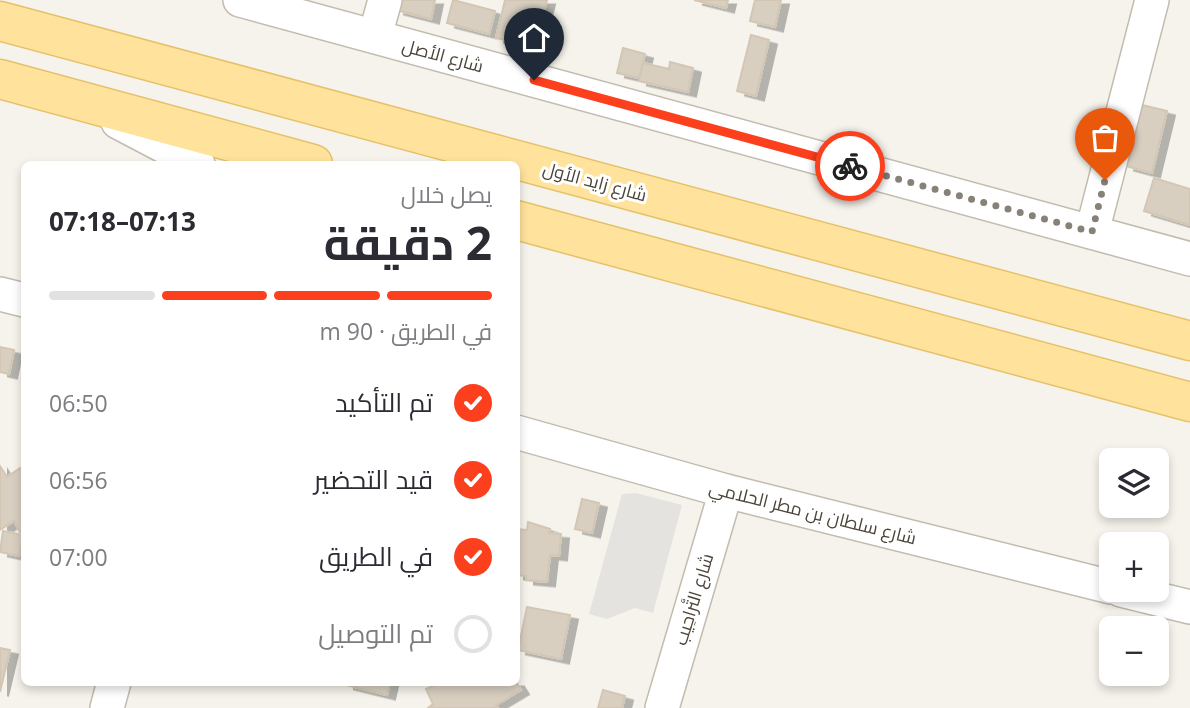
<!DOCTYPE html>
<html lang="ar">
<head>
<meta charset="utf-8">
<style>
  body { margin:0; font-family:"Open Sans",Cairo,sans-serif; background:#f2f2f3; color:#2b2b33; direction:rtl; height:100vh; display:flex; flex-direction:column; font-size:26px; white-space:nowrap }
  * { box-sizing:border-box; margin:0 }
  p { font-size:23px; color:#7c7c81 }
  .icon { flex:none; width:38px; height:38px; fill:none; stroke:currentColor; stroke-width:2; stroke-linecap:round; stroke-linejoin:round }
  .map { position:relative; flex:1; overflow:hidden; direction:ltr }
  .drawer { position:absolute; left:21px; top:161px; width:499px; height:525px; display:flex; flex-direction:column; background:#fff; border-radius:10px; box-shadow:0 4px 10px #0003; direction:rtl }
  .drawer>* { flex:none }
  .controls { position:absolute; left:1099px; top:448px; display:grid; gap:14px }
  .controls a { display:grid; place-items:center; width:70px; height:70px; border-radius:10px; background:#fff; box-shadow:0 4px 10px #0003; font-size:35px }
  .pin { position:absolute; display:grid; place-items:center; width:60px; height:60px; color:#fff; margin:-72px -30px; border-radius:50% 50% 50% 0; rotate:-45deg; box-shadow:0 0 7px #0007 }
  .pin .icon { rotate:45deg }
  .courier { position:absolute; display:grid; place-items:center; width:70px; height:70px; margin:-35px; border:5px solid #fc3f1d; border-radius:50%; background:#fff; color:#222; box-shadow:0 2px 9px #0007 }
  .summary em { font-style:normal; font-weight:700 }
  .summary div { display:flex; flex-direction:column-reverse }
  .summary { display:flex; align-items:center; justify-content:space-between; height:119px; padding:0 28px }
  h1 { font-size:46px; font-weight:700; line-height:52px }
  .bar { display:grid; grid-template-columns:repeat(4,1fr); gap:10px 7px; align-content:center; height:84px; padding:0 28px }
  .bar i { height:9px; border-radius:5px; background:#e1e1e2 }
  .bar .on { background:#fc3f1d }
  .bar p { grid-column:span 4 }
  ol { padding:0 28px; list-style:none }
  li { display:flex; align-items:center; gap:21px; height:77px }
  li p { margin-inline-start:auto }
  li .icon { padding:7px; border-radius:50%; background:#fc3f1d; color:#fff; stroke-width:4 }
  li:last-child { color:#7c7c81 }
  li i { width:38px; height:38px; border:4px solid #e1e1e2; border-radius:50% }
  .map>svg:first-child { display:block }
  .parking { fill:#e5e3e0 }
  .building { fill:#d8cfc1; stroke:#d3c7b4; stroke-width:2; filter:url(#shadow) }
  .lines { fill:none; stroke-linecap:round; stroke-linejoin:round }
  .minor-casing { stroke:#c2bbae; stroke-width:36 }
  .major-casing { stroke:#e6c16a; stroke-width:41 }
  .minor { stroke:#fff; stroke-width:33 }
  .major { stroke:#ffe39c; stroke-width:38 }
  .done { stroke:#878178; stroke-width:7; stroke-dasharray:0 12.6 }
  .route { stroke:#fc3f1d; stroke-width:9 }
  .labels { text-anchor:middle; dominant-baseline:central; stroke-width:6; stroke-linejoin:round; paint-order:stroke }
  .street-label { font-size:18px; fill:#4b4439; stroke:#fff }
</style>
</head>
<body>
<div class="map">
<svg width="1190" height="708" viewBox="0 0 1190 708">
  <defs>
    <filter id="shadow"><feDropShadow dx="8" dy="4.5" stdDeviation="0" flood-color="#0004"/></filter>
  </defs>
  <rect width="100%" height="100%" fill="#f6f3ec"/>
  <polygon class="parking" points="636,493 682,505 653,613 635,608 607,619 589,614 622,494"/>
  <g class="building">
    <polygon points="399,0 435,0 431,19 396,10"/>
    <polygon points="453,0 495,11 489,34 447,23"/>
    <polygon points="505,0 547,0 535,47 496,38"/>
    <polygon points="694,0 728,0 726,8"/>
    <polygon points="755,0 781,0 775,27 750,21"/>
    <polygon points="751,35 769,40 756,96 737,91"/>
    <polygon points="623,48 645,54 639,78 617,73"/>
    <polygon points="670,62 693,68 688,92 639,81 643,63 669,69"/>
    <polygon points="1142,105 1167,111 1152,173 1126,166"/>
    <polygon points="1154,178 1190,189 1190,225 1144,211"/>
    <polygon points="0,347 14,350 9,374 0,372"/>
    <polygon points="0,466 7,477 20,468 24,475 24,529 20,532 14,521 0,530"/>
    <polygon points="582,499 599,503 592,533 575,529"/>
    <polygon points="528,522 550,529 549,533 561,534 559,556 550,555 547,582 526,580 526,576 516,575 516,529 527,530"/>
    <polygon points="3,531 23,535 19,556 0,552"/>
    <polygon points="527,607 570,615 561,659 518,650"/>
    <polygon points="0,648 10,650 0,692"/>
    <polygon points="346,682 390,682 387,695 346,685"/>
    <polygon points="434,682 516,682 521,690 496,705 498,708 428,708 433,704 426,689 435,685"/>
    <polygon points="603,690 625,696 622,708 598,708"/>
  </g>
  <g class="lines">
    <g class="minor-casing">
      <g id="minor">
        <polyline points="240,0 1190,259"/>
        <polyline points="375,36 385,0"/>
        <polyline points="118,122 198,164"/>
        <polyline points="1092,232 1152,0"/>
        <polyline points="0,294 24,300"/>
        <polyline points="516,432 726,491 1111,587"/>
        <polyline points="1121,590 1190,607"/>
        <polyline points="107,708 114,682"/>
        <polyline points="662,708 726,491"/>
      </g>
    </g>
    <g class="major-casing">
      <g id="major">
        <polyline points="0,21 1190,341"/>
        <polyline points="0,79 313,164"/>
        <polyline points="516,220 1190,402"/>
      </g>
    </g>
    <use href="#minor" class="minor"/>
    <use href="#major" class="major"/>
  </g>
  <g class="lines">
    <polyline class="done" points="850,166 1092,232 1105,180"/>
    <polyline class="route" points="534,80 850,166"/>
  </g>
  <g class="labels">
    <g class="street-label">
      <text transform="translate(443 55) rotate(15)">شارع الأصل</text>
      <text transform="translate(595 181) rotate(15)">شارع زايد الأول</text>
      <text transform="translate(813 512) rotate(14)">شارع سلطان بن مطر الحلامي</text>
      <text transform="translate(693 599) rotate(-73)">شارع التَّراحِيب</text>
    </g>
  </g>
</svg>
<div class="controls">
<a><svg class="icon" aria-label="layers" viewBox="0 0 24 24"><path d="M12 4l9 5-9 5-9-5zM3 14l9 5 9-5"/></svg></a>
<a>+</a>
<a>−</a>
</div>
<div class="pin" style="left:1105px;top:180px;background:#ea580c"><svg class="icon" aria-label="bag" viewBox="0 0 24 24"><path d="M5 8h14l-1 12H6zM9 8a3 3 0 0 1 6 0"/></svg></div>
<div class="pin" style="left:534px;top:80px;background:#1f2937"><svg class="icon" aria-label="home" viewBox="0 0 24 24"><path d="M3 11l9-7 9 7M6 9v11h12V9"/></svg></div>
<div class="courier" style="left:850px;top:166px"><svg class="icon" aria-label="bike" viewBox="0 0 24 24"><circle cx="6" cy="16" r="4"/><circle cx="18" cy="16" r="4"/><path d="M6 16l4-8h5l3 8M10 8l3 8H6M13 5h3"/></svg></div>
<section class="drawer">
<div class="summary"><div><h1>2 دقيقة</h1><p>يصل خلال</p></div><em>07:13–07:18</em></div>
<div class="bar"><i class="on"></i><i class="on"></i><i class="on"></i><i></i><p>في الطريق · 90 m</p></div>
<ol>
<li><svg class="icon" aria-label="check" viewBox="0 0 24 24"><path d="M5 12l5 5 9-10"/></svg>تم التأكيد<p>06:50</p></li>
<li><svg class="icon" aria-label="check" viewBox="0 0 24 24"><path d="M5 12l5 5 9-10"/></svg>قيد التحضير<p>06:56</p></li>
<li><svg class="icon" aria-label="check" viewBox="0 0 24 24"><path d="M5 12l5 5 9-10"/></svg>في الطريق<p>07:00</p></li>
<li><i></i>تم التوصيل</li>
</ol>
</section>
</div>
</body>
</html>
